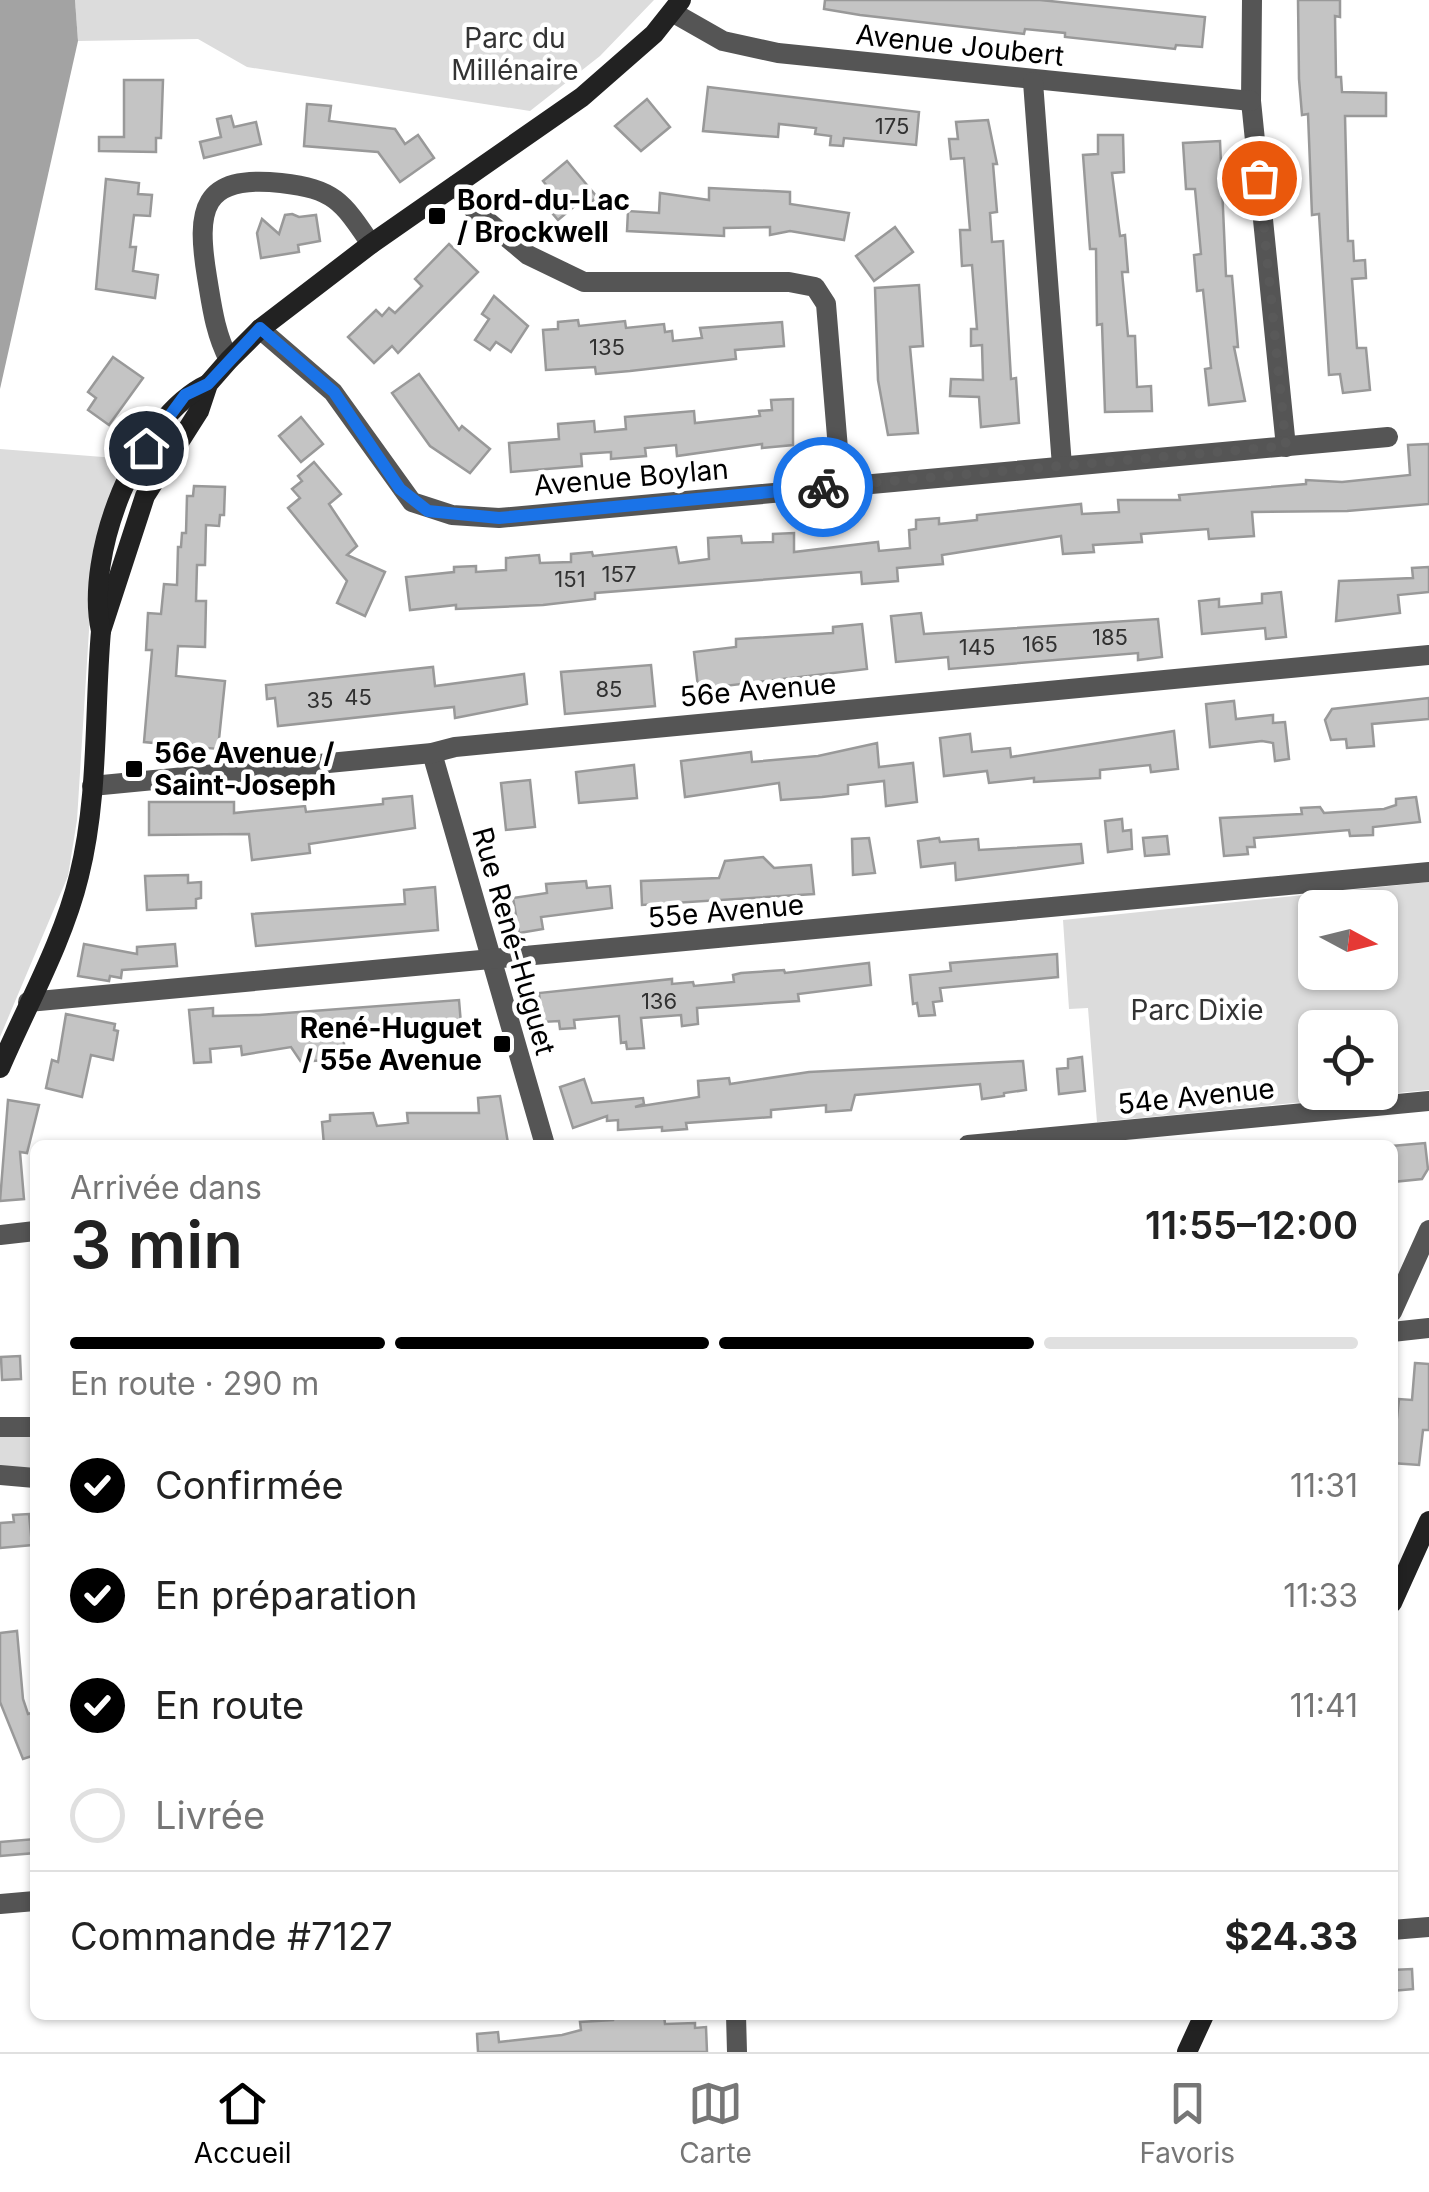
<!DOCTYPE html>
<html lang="fr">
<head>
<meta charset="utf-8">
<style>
  body { margin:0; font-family:Inter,sans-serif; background:#f6f6f6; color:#222; height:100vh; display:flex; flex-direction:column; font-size:38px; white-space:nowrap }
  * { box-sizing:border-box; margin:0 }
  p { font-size:32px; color:#767676 }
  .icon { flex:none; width:55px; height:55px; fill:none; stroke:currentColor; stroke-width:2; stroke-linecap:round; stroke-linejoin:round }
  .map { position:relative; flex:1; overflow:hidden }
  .sheet { position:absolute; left:30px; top:1140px; width:1368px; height:880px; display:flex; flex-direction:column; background:#fff; border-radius:15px; box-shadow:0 2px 8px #0004 }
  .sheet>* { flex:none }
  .needle { width:65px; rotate:97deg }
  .buttons { position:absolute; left:1298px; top:890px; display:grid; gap:20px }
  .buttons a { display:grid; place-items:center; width:100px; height:100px; border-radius:15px; background:#fff; box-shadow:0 2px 8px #0004; font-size:50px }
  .pin { position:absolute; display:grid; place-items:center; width:85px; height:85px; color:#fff; margin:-42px; border:5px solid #fff; border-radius:50%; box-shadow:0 2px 10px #0007 }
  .courier { position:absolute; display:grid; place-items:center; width:100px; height:100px; margin:-50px; border:8px solid #1a73e8; border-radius:50%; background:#fff; color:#222; box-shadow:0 2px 12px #0007 }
  .overview em { font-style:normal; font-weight:600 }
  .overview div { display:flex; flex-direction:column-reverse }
  .overview { display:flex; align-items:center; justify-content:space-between; height:170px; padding:0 40px }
  h1 { font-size:65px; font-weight:600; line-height:75px }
  .bar { display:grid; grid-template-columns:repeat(4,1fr); gap:15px 10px; align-content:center; height:120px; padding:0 40px }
  .bar i { height:12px; border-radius:8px; background:#e0e0e0 }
  .bar .active { background:#000 }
  .bar p { grid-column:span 4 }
  .line { display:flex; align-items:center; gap:25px; padding:0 40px; border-top:2px solid #e0e0e0 }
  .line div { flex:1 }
  ol { padding:0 40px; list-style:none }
  li { display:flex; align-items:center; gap:30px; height:110px }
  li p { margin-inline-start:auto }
  li .icon { padding:10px; border-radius:50%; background:#000; color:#fff; stroke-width:4 }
  li:last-child { color:#767676 }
  li i { width:55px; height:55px; border:5px solid #e0e0e0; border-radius:50% }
  .tabs { display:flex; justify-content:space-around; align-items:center; height:140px; border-top:2px solid #e0e0e0; background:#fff; font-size:28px; color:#767676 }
  .tabs a { display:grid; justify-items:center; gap:5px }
  .tabs .active { color:#000 }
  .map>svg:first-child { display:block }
  .green { fill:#dcdcdc; fill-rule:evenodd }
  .water { fill:#a3a3a3 }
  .building { fill:#c4c4c4; stroke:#999; stroke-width:2.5 }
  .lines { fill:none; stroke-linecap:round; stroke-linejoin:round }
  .street { stroke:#555; stroke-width:20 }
  .secondary { stroke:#222; stroke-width:20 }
  .done { stroke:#595959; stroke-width:10; stroke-dasharray:0 18 }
  .route { stroke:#1a73e8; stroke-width:12 }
  .poi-dot { fill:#000; stroke:#fff; stroke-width:4 }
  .labels { text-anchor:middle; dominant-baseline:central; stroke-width:9; stroke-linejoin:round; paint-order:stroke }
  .number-label { font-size:22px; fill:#313131 }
  .park-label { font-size:28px; fill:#333; stroke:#fff }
  .street-label { font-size:28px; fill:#000; stroke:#fff }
  .poi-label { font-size:28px; font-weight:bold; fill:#000; stroke:#fff; text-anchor:start }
</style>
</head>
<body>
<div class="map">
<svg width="1429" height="2052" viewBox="0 0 1429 2052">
  <rect width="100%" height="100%" fill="#fff"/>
  <g class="green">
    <polygon points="75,0 654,0 600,56 530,111 247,67 198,39 78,41"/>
    <polygon points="0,449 129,459 92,583 77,820 68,876 0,1037"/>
    <path d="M 1429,882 L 1429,1090 L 1097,1122 L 1088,1008 L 1069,1009 L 1063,920 ZM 1315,908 L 1380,908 L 1380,972 L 1315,972 ZM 1315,1028 L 1380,1028 L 1380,1092 L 1315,1092 Z"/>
    <polygon points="0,1432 35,1432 35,1469 0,1467"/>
  </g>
  <polygon class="water" points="0,0 75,0 78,41 0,389"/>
  <g class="building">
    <polygon points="825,0 1040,0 1205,17 1202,47 1176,45 1175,49 1065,37 1065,33 1025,29 1024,34 860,15 824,9"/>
    <polygon points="1298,0 1340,0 1340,17 1335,16 1336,77 1341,77 1342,92 1386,93 1386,116 1345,116 1348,241 1353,241 1354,261 1365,260 1366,278 1352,279 1357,348 1366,348 1370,390 1343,393 1340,374 1329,375 1319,214 1312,215 1308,114 1302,115 1299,79"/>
    <polygon points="124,80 163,80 161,138 156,138 156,152 99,151 99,137 124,137"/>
    <polygon points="708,87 919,112 916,145 844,138 843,146 830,145 831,136 815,134 816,128 779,124 778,137 703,131"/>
    <polygon points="647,99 670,127 641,151 615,126"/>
    <polygon points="307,104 331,106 329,121 395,129 405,144 418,135 434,158 400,182 378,152 304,146"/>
    <polygon points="231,116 234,127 256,122 261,144 204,158 200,142 221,137 217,119"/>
    <polygon points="988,120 997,164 993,164 997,212 990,213 992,242 1003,241 1011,379 1016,378 1019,423 981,427 979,397 950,396 951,379 983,380 982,345 971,346 971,329 977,329 972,265 962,266 960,230 970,230 964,158 951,159 949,139 958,139 956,122"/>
    <polygon points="1098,135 1123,135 1124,172 1112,173 1120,236 1125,235 1128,272 1122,272 1128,336 1135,336 1137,387 1151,386 1152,411 1105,412 1102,324 1097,325 1096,249 1090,249 1083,155 1098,154"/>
    <polygon points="1220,141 1226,276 1232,276 1238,347 1234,347 1245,401 1209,405 1205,369 1211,368 1203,290 1197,291 1194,255 1201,254 1195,189 1186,189 1183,143"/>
    <polygon points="567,161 597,197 582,210 577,204 558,220 541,200 551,191 543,181"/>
    <polygon points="106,179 139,183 138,194 152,195 150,216 134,215 130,247 136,247 133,271 158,275 155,298 96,289"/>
    <polygon points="709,188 790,192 790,204 849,213 844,240 790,231 770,235 770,227 724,228 724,236 627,231 628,211 659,213 660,193 709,200"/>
    <polygon points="292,214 299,217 316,215 320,241 298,245 299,252 261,258 257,233 262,219 279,234 285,215"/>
    <polygon points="895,227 913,252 874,281 856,256"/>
    <polygon points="449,244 478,272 398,353 392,346 374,363 348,337 376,310 382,316 389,308 395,313 422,286 415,279"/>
    <polygon points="919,285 923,346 910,347 918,433 888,435 878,380 875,288"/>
    <polygon points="494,296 528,326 511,352 496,342 490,350 475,340 489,319 482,314"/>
    <polygon points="578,320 579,326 625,321 626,328 664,324 665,332 672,331 673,341 702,338 700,328 782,322 784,346 735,350 736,359 630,371 596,374 595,367 546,370 543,330 558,329 558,322"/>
    <polygon points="113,357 143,378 109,425 88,410 96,398 88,392"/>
    <polygon points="419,374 459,430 462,426 490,449 470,473 430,446 392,393"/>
    <polygon points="793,399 793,445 762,448 762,444 677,456 676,445 645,448 646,456 611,459 611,452 581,454 582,466 511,472 509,443 559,439 558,424 594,421 595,432 626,429 625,417 694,411 695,423 760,416 759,411 772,410 771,400"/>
    <polygon points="301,417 323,444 301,462 279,436"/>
    <polygon points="1429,444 1429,504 1347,511 1252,512 1254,536 1209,539 1208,529 1141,534 1142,542 1093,545 1094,552 1063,554 1061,536 942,555 943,564 897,568 898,581 862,584 861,572 595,593 595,599 543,605 456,609 456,605 410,610 406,577 454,572 454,567 476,566 476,572 506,570 506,558 539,555 540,563 571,562 571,554 592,552 593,556 676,547 679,563 709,559 708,538 741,536 742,543 773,542 773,534 794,533 794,552 878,542 879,551 910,548 909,530 916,529 916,520 939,518 939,524 977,520 977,515 1081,504 1082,514 1119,512 1118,500 1180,500 1179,495 1306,484 1306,480 1342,482 1410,475 1408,445"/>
    <polygon points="314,462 341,494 329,504 357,546 347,555 385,572 365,616 337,603 347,581 288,508 300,498 292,489 302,481 298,476"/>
    <polygon points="194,486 225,487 224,515 220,515 219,526 206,525 205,565 197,565 196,601 206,601 205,647 178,646 176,676 225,681 218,749 144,742 152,650 146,650 148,613 161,614 164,584 177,585 178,547 181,547 182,533 186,533 187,496 193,496"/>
    <polygon points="1429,567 1429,592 1398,595 1400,613 1336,621 1339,581 1413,578 1412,568"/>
    <polygon points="1281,592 1286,637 1266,639 1265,628 1202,634 1199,601 1219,599 1219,607 1262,603 1262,594"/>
    <polygon points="921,613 924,634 1158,619 1162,657 1138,660 1138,653 949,669 948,657 896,662 891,616"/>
    <polygon points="862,624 867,669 724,686 725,693 699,696 694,652 736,647 736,639 833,633 833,627"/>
    <polygon points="651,665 655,706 565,714 561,672"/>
    <polygon points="433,667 435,686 524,674 527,704 455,718 454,707 278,726 275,698 267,699 266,685"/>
    <polygon points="1429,698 1429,719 1372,724 1374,746 1347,748 1346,739 1331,740 1325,720 1332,709"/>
    <polygon points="1234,701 1236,719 1273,715 1273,723 1285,722 1289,759 1275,761 1273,743 1262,741 1210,747 1206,704"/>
    <polygon points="1174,731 1178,769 1151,772 1150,765 1100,770 1100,778 1034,782 1034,778 989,783 987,771 944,776 940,738 970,734 972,752 1010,748 1011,757"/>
    <polygon points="877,743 879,767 913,763 917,802 886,806 884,781 848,785 848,794 822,797 781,800 779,783 685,797 681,761 751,752 752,762 818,756"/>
    <polygon points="634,765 637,798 579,803 576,772"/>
    <polygon points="530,780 535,827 506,830 501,783"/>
    <polygon points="412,796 415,828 309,844 310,853 252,860 249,834 149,835 149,802 234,802 234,813 305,806 306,812 383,804 383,799"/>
    <polygon points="1416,797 1420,822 1373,827 1373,835 1350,836 1349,830 1254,838 1255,847 1247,847 1248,854 1224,856 1220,818 1302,814 1301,808 1320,807 1324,813 1384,809 1396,805 1396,799"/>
    <polygon points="1122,819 1123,831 1131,830 1132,849 1108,852 1105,821"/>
    <polygon points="1167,836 1169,854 1145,856 1143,838"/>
    <polygon points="869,838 875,873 853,875 852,839"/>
    <polygon points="939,838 940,842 978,839 979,850 1081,844 1083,863 956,880 955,863 921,867 918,841"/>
    <polygon points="763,857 774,868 811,865 814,894 642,905 641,881 719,878 725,861"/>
    <polygon points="188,875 188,883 201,882 201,898 196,899 196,908 147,910 145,876"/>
    <polygon points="586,881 587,888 610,886 612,908 541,917 543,929 519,933 513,898 547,893 546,884"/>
    <polygon points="435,887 438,930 256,946 252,914 405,904 404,890"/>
    <polygon points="84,944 137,954 137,947 175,944 177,966 122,970 121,978 110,976 109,981 78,976"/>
    <polygon points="1057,954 1058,977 940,988 942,1001 933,1002 935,1015 919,1016 917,1003 913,1004 910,975 951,971 950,963"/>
    <polygon points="869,963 871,985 798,994 799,1001 697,1008 698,1024 682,1026 681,1015 641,1018 644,1048 627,1049 626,1042 621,1043 619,1016 574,1020 575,1028 560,1029 559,1021 542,1022 539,993 672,979 672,984 693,982 694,986 734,982 733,975 741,973 784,970 785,973"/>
    <polygon points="459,1000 461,1024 343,1034 345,1053 335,1054 336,1059 301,1062 291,1047 242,1055 241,1046 210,1049 211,1062 194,1063 189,1010 213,1008 213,1016 259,1015"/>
    <polygon points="66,1014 115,1024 114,1030 118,1031 113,1060 91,1055 82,1097 46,1088 52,1060 58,1062"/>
    <polygon points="1082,1057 1085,1091 1059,1094 1057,1069 1068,1068 1068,1059"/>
    <polygon points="1023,1061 1026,1090 1004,1093 1004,1096 982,1099 980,1084 855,1095 851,1110 826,1112 826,1105 771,1110 771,1117 686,1123 687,1129 662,1131 662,1127 618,1130 618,1120 607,1121 607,1116 573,1128 560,1087 584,1079 592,1103 643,1098 644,1104 635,1107 699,1097 698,1081 729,1078 730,1084 809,1072"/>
    <polygon points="500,1096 508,1143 324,1145 322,1122 330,1121 330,1115 373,1113 377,1126 408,1123 407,1113 479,1113 478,1098"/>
    <polygon points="8,1100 39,1105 27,1153 20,1152 24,1199 0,1201"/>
    <polygon points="1425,1143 1428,1169 1422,1179 1392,1182 1392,1146"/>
    <polygon points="20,1356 21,1379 2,1380 1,1357"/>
    <polygon points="1415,1363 1429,1364 1429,1430 1423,1430 1419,1465 1392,1463 1399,1399 1412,1400"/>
    <polygon points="29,1514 32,1545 0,1548 0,1523 14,1522 13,1515"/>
    <polygon points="17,1631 23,1699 28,1714 35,1712 35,1755 23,1759 0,1702 0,1633"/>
    <polygon points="35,1839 35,1853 0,1856 0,1842"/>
    <polygon points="1412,1969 1413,1989 1392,1991 1392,1970"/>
    <polygon points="613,2015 664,2015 665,2024 695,2023 695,2028 706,2027 707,2052 478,2052 477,2034 498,2032 499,2042 562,2035 581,2030 580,2022 613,2020"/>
  </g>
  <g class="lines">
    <g class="street">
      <polyline points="1252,0 1251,101 1286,447"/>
      <polyline points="672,12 723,41 778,53 1251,101"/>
      <polyline points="1033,82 1062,466"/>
      <polyline points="456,185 474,210 528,255 584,282 789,282 815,287 826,304 841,485"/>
      <polyline points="260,329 333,392 412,502 452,515 499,518 1388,437"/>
      <path d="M 229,360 C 215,333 212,307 207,277 C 196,210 201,174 281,183 C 334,189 342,201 371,244"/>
      <polyline points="432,753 545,1145"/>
      <polyline points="92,786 432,753 455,747 1429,655"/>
      <polyline points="28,1002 1429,872"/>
      <polyline points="968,1145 1429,1101"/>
      <polyline points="0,1235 35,1231"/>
      <polyline points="1392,1312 1429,1230"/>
      <polyline points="1392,1332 1429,1328"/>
      <polyline points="0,1427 35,1427"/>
      <polyline points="0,1475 35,1478"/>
      <polyline points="0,1904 35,1901"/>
      <polyline points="1392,1930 1429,1927"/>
      <polyline points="736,2015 737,2052"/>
    </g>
    <g class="secondary">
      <polyline points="101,631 145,496 199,411 208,384 229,360 260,329 371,244 582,97 654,34 681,0"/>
      <path d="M 0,1068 C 27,1005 63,942 79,876 C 99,796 94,712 101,631 C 84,556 137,417 208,384"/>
      <polyline points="1392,1603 1429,1521"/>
      <polyline points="1187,2052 1204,2015"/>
    </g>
  </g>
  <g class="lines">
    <polyline class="done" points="823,487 1286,446 1259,178"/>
    <polyline class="route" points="146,448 185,395 208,384 260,328 334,392 400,489 428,511 499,518 823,487"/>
  </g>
  <g class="poi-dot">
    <rect x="427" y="206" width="20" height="20" rx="5"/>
    <rect x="124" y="759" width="20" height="20" rx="5"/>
    <rect x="492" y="1034" width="20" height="20" rx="5"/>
  </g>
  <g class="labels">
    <g class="number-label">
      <text x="892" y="126">175</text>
      <text x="607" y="347">135</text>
      <text x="619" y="574">157</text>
      <text x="570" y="579">151</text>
      <text x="1110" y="637">185</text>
      <text x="1040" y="644">165</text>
      <text x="977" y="647">145</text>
      <text x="609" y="689">85</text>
      <text x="358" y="697">45</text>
      <text x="320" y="700">35</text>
      <text x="659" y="1001">136</text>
    </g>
    <g class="park-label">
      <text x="515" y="38">Parc du<tspan x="515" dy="32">Millénaire</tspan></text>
      <text x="1197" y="1010">Parc Dixie</text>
    </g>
    <g class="street-label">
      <text transform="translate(960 45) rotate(6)">Avenue Joubert</text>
      <text transform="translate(631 477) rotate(-5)">Avenue Boylan</text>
      <text transform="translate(758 690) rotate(-5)">56e Avenue</text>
      <text transform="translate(726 911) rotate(-5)">55e Avenue</text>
      <text transform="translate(514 941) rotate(74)">Rue René-Huguet</text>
      <text transform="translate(1196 1096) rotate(-6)">54e Avenue</text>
    </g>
    <g class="poi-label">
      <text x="457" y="200">Bord-du-Lac<tspan x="457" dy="32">/ Brockwell</tspan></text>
      <text x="154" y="753">56e Avenue /<tspan x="154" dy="32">Saint-Joseph</tspan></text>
      <text x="482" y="1028" text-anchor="end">René-Huguet<tspan x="482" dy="32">/ 55e Avenue</tspan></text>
    </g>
  </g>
</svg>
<div class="buttons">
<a><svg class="needle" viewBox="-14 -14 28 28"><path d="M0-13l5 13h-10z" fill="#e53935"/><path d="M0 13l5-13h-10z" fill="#767676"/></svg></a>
<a><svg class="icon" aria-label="locate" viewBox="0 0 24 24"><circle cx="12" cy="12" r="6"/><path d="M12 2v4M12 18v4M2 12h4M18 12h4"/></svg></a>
</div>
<div class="pin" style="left:1259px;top:178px;background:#ea580c"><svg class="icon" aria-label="bag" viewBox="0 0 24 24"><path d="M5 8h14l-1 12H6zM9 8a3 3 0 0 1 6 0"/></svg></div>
<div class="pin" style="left:146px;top:448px;background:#1f2937"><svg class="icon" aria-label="home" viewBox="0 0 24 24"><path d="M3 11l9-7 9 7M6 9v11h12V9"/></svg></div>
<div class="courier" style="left:823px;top:487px"><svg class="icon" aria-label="bike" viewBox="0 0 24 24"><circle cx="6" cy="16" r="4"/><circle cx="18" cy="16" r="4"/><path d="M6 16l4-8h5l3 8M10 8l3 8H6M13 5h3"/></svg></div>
<section class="sheet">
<div class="overview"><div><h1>3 min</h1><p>Arrivée dans</p></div><em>11:55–12:00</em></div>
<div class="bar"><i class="active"></i><i class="active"></i><i class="active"></i><i></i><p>En route · 290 m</p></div>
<ol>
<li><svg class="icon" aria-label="check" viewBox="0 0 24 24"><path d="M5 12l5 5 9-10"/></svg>Confirmée<p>11:31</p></li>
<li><svg class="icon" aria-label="check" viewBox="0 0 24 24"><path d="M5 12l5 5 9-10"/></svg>En préparation<p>11:33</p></li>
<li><svg class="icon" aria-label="check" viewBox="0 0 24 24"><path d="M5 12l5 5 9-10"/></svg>En route<p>11:41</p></li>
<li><i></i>Livrée</li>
</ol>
<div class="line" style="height:130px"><div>Commande #7127</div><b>$24.33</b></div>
</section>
</div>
<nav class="tabs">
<a class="active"><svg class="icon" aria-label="home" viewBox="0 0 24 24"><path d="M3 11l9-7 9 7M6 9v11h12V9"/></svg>Accueil</a>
<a><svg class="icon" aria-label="map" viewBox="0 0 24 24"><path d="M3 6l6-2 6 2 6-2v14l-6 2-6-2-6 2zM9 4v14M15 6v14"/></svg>Carte</a>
<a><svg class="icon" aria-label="saved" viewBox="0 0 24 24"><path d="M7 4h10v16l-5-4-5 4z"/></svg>Favoris</a>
</nav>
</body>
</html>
